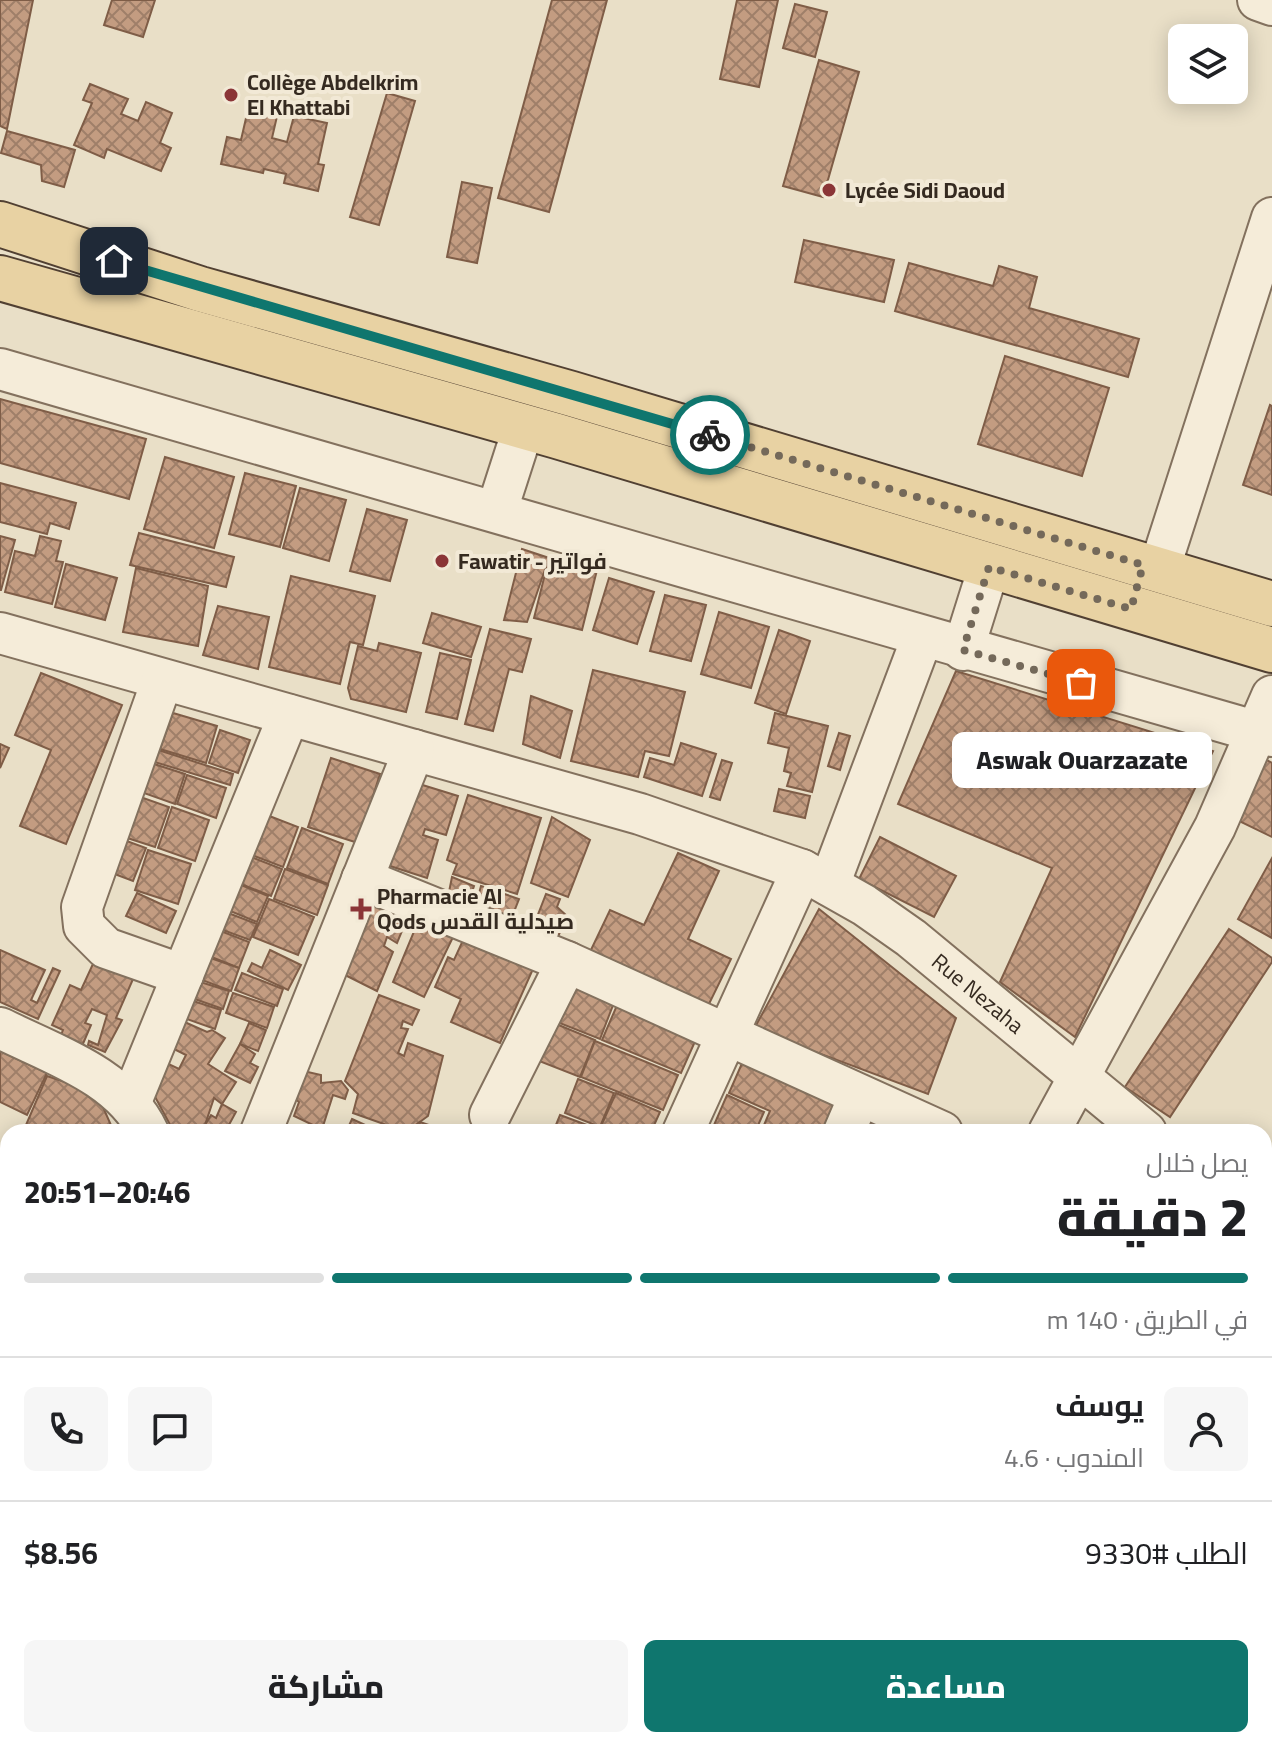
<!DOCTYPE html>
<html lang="ar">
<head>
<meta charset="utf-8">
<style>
  body { margin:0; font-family:Georgia,Cairo,serif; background:#f6f6f6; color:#202124; direction:rtl; height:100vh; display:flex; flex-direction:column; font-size:30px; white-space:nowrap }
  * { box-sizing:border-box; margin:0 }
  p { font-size:26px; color:#757577 }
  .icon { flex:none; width:44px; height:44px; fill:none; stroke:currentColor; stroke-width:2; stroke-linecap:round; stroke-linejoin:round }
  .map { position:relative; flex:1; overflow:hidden; direction:ltr }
  .drawer { position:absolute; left:0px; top:1124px; width:1272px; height:624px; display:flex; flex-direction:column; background:#fff; border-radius:24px 24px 0 0; box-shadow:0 4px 20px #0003; direction:rtl }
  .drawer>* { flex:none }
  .tools { position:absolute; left:1168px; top:24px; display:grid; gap:16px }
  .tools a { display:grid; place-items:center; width:80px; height:80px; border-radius:12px; background:#fff; box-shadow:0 4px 20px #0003; font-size:40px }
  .pin { position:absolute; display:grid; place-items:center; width:68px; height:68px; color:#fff; margin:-34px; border-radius:16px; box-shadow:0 4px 12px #0006 }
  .courier { position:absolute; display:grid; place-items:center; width:80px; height:80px; margin:-40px; border:6px solid #0f766e; border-radius:50%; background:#fff; color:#222; box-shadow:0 2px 10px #0007 }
  .bubble { position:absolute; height:56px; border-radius:12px; background:#fff; box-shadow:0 4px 20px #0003; font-size:26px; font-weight:800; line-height:56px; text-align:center; direction:rtl }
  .overview em { font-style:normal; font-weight:800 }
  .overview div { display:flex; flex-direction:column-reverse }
  .overview { display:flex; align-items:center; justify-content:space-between; height:136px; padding:0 24px }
  h1 { font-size:52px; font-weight:800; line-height:60px }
  .bar { display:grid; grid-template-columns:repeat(4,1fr); gap:12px 8px; align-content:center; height:96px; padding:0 24px }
  .bar i { height:10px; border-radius:6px; background:#e0e0e0 }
  .bar .active { background:#0f766e }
  .bar p { grid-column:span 4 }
  .line { display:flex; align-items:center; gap:20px; padding:0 24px; border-top:2px solid #e0e0e0 }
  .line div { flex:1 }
  .round { display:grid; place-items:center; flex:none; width:84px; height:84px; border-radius:12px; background:#f6f6f6 }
  .button { display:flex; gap:16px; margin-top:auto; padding:16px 24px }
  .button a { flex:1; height:92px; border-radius:12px; background:#0f766e; color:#fff; font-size:32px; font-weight:800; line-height:92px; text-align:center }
  .button a+a { background:#f6f6f6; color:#202124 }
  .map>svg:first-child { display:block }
  .building { fill:url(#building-cross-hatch); stroke:#7f5d47; stroke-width:2 }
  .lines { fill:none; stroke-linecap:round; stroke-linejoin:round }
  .minor-casing { stroke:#83715e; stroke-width:44 }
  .major-casing { stroke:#514032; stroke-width:48 }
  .minor { stroke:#f5ecd9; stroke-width:40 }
  .major { stroke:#e8d2a3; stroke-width:44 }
  .done { stroke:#74695a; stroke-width:8; stroke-dasharray:0 14.4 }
  .route { stroke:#0f766e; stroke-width:10 }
  .poi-dot { fill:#8b3537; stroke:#f2e9d6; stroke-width:3 }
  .labels { text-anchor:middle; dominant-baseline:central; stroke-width:8; stroke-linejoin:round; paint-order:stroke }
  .poi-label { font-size:22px; font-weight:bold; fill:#352a20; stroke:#f2e9d6; text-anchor:start }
  .street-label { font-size:22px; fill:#352a20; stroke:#f2e9d6 }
</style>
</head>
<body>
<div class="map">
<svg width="1272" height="1748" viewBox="0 0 1272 1748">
  <defs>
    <pattern id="building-cross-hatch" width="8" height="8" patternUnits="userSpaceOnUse" patternTransform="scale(2)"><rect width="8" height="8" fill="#c39c81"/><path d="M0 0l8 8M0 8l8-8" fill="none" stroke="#9f7f69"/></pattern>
  </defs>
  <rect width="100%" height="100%" fill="#e9dfc7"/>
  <g class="building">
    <polygon points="0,0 33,0 7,129 0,126"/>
    <polygon points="112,0 155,0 143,37 104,25"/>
    <polygon points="552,0 607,0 549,212 498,198"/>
    <polygon points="737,0 778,0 759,87 720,79"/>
    <polygon points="795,4 827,12 815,57 783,48"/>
    <polygon points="819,60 859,72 823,197 783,186"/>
    <polygon points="90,84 128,99 121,114 138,121 146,102 172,113 160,143 171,148 161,171 107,149 104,158 74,145 92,103 83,100"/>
    <polygon points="387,93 415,101 379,225 350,217"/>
    <polygon points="249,105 278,112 272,138 287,142 294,116 327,123 318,164 324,165 318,191 284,183 286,174 264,169 263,173 221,164 227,137 241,140"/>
    <polygon points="7,131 75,150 64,187 42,181 41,165 1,153"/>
    <polygon points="462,182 492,188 477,263 447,257"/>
    <polygon points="804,240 894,260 884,302 795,282"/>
    <polygon points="909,263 993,286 999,266 1037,277 1029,308 1139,339 1128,377 895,311"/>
    <polygon points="1005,356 1109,388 1082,476 978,444"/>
    <polygon points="0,399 146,439 129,499 0,463"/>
    <polygon points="1270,405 1272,406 1272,495 1243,485"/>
    <polygon points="165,457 234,477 214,548 144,529"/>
    <polygon points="245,473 296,486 280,547 229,534"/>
    <polygon points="0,483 76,503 69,529 50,523 47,534 0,522"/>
    <polygon points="300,488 346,500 329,561 283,548"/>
    <polygon points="367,509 407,520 390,581 350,571"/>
    <polygon points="139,533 234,557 226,587 130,565"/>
    <polygon points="0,536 15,540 1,590 0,590"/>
    <polygon points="40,536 61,541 56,561 63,562 52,604 5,592 15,551 35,556"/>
    <polygon points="522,549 549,558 527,622 504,620"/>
    <polygon points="549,558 597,570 582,630 534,618"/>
    <polygon points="66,564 117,578 105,620 55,607"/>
    <polygon points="136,568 208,586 198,646 123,632"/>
    <polygon points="291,576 375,596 363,645 350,642 340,684 269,667"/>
    <polygon points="609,578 654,592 637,644 593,630"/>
    <polygon points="665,595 706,605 691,661 650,651"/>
    <polygon points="218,606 269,617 258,669 203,655"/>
    <polygon points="719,612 769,627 751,688 701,674"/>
    <polygon points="432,613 481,627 471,657 423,643"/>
    <polygon points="490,629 531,639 522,672 509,669 493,731 465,724"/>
    <polygon points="779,630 810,641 786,714 755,703"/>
    <polygon points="379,643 421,653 406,712 351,699 348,688 358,646 377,651"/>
    <polygon points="440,653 471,660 457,719 426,712"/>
    <polygon points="593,670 685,692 669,756 645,751 638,777 571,761"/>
    <polygon points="956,671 1213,751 1075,1037 1000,982 1052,868 898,804"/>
    <polygon points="41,673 122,705 66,844 20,826 51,750 15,735"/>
    <polygon points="531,696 572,711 560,758 523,744"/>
    <polygon points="173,713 217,726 206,763 160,749"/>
    <polygon points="775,713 828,726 812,792 787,786 791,773 784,771 789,748 768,743"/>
    <polygon points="220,730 250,740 238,773 209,763"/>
    <polygon points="839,733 850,736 840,770 828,766"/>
    <polygon points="681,743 716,754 702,796 644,777 650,758 674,765"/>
    <polygon points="0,744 9,748 0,768"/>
    <polygon points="152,748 233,774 230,785 148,760"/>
    <polygon points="331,758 380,774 358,843 308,827"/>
    <polygon points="1263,758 1272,763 1272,837 1233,818"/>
    <polygon points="722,760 732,763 720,800 710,797"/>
    <polygon points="151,763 185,774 175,804 141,792"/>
    <polygon points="187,775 226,788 216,818 177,804"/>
    <polygon points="416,783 458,796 446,835 425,829 423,835 438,840 427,878 390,866"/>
    <polygon points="779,789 810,796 805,818 774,811"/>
    <polygon points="129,793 169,807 155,847 115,834"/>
    <polygon points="468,795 541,818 517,894 453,874 457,864 447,860"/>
    <polygon points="172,807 209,820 195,861 158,848"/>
    <polygon points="259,812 298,827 283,867 244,852"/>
    <polygon points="552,817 590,840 568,897 531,883"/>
    <polygon points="302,828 343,844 328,884 287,868"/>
    <polygon points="113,836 146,848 133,881 101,869"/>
    <polygon points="880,837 956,876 934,917 859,879"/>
    <polygon points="148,850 191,864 178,904 135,890"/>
    <polygon points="678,853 719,871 688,939 731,959 707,1008 589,954 610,910 644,925"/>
    <polygon points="246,855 282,869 271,896 236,882"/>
    <polygon points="1272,858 1272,938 1238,919"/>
    <polygon points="285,869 328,885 317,915 274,899"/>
    <polygon points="452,877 474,886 468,904 449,892"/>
    <polygon points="229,880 268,896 257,922 218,906"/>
    <polygon points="481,886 519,899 510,922 475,908"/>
    <polygon points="137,893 176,911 166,933 126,916"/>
    <polygon points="546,894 560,899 557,907 567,916 557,939 532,930"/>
    <polygon points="376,897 409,914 397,943 387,937 384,946 393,952 377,991 339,972"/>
    <polygon points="269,899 314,917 298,955 253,937"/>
    <polygon points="215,908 257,924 250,940 209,925"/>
    <polygon points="819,909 956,1018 928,1094 754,1029"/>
    <polygon points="420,917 455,933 424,997 393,982"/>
    <polygon points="213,928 249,942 239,968 204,954"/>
    <polygon points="1229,929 1272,958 1272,962 1170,1117 1125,1087"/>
    <polygon points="464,938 533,969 500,1043 451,1022 461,999 435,987 448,957 454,960"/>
    <polygon points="0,950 45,970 31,1000 37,1003 53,968 60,971 38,1019 0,1002"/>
    <polygon points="270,950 301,965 288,990 248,971 252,963 262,968"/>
    <polygon points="98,953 137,970 116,1018 122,1020 105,1052 88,1045 89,1041 98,1045 107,1015 92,1009 85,1023 91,1025 82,1046 61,1035 63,1030 52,1025 70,985 81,990"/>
    <polygon points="202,955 239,968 231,991 194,977"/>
    <polygon points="242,973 283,989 277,1006 235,990"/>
    <polygon points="194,980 229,991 223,1009 189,997"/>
    <polygon points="572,984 615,1000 600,1039 557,1022"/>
    <polygon points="233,993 274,1007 267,1028 226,1013"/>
    <polygon points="379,995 419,1010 412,1025 403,1021 401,1028 408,1029 398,1053 404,1056 408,1043 443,1056 428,1116 406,1132 353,1113 358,1094 345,1081"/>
    <polygon points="187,999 221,1010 215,1029 181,1017"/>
    <polygon points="618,1003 697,1037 681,1073 602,1040"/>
    <polygon points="180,1020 207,1032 212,1030 225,1038 208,1064 236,1082 222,1104 214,1098 205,1125 215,1132 174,1132 147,1082 158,1059 179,1069 186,1055 168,1046"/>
    <polygon points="549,1021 595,1040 580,1077 534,1059"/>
    <polygon points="249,1023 266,1030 258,1051 240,1044"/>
    <polygon points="595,1041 678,1075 663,1110 581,1077"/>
    <polygon points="240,1044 255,1054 250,1063 258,1067 250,1083 225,1071"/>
    <polygon points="0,1051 47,1073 27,1115 0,1102"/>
    <polygon points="743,1061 841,1103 829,1132 761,1132 770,1111 729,1093"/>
    <polygon points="299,1070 321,1075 321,1083 341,1081 348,1090 345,1099 333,1095 323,1126 317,1127 294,1116 299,1102 292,1096"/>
    <polygon points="47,1076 80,1087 103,1107 114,1132 23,1132"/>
    <polygon points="578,1079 614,1093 600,1127 565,1113"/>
    <polygon points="616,1093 660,1112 651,1132 615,1132 601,1126"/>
    <polygon points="727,1095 764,1112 755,1132 711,1132"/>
    <polygon points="222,1104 236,1112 225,1132 215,1132 205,1125 211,1115 216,1118"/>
    <polygon points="560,1115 598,1129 597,1132 553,1132"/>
    <polygon points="872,1116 908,1132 865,1132"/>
    <polygon points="352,1119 376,1130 376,1132 346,1132"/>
    <polygon points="1070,1120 1091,1132 1064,1132"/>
    <polygon points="420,1122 446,1131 448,1132 417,1132"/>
    <polygon points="0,1176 8,1180 8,1248 0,1244"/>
    <polygon points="8,1271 8,1353 0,1349 0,1277"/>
    <polygon points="1272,1406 1272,1494 1264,1488 1264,1418"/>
    <polygon points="0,1493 8,1497 8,1561 0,1558"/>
    <polygon points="1264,1500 1272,1505 1272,1544 1264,1539"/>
    <polygon points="1266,1543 1272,1546 1272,1570 1268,1577 1264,1574"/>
    <polygon points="1264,1610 1272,1615 1272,1631 1264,1644"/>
    <polygon points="1272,1647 1272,1671 1264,1666"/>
    <polygon points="1272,1696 1272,1714 1264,1709"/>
    <polygon points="1264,1716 1272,1721 1272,1748 1229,1748 1234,1740 1245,1745 1248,1740 1264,1740"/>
    <polygon points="359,1740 385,1740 382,1748"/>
    <polygon points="388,1740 424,1740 420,1748 384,1748"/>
    <polygon points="429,1740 483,1740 499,1748 425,1748"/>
    <polygon points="596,1740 593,1748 570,1741 570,1740"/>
    <polygon points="599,1740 632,1740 628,1748 595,1748"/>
    <polygon points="637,1740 655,1740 673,1747 634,1748"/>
    <polygon points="823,1740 839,1740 835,1748 820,1746"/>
    <polygon points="852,1740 861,1740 858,1748 848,1748"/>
    <polygon points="865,1740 901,1740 897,1748 861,1748"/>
    <polygon points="905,1740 950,1740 946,1748 912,1748 903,1743"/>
    <polygon points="960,1740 1002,1740 998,1748 956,1748"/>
    <polygon points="1064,1740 1107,1740 1116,1745 1114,1748 1060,1748"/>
    <polygon points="1124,1740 1152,1740 1147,1748 1138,1748"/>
  </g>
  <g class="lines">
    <g class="minor-casing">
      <g id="minor">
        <polyline points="1258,0 1272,5"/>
        <path d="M 0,369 C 425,490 847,616 1272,736"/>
        <polyline points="497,510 524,426"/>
        <polyline points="1159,570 1272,218"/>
        <path id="s1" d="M 0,633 L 640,814 L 802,870 L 864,905 L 911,938 L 1146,1132"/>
        <polyline points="963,650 989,567"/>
        <polyline points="162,681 82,907 84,926 106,948 183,975"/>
        <polyline points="362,879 567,962 942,1132"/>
        <polyline points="829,885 922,638"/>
        <path d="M 0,1028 C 52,1054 122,1076 148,1132"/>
        <polyline points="130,1104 289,715"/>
        <polyline points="490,1115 567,962"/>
        <polyline points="261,1132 414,750"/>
        <polyline points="683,1132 802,870"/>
        <polyline points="844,1132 859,1097"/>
        <polyline points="1049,1132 1215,827 1272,696"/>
        <polyline points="1264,1225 1272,1231"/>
        <polyline points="1264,1368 1272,1355"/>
        <polyline points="0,1371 8,1374"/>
        <polyline points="0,1455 8,1439"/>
        <polyline points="0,1482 8,1486"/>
        <polyline points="1264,1600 1272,1604"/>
        <polyline points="521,1740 537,1748"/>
        <polyline points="1029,1748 1034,1740"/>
      </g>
    </g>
    <g class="major-casing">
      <g id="major">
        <polyline points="0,224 200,289 572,394 1272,604"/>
        <polyline points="0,278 557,436 1272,650"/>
        <polyline points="0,1635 8,1639"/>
        <polyline points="212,1740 226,1748"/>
      </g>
    </g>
    <use href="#minor" class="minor"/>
    <use href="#major" class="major"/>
  </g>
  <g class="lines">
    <polyline class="done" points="710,435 1143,565 1131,609 989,567 963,650 1081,683"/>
    <polyline class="route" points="114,261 710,435"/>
  </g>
  <g class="poi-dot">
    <circle cx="231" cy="95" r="8"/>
    <circle cx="829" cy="190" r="8"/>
    <circle cx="442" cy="561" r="8"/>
    <path d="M357 897h8v8h8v8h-8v8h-8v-8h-8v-8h8z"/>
  </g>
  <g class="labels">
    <g class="poi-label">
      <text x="247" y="82">Collège Abdelkrim<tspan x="247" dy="25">El Khattabi</tspan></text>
      <text x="845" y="190">Lycée Sidi Daoud</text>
      <text x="458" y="561">Fawatir - فواتير</text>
      <text x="377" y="896">Pharmacie Al<tspan x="377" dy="25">Qods صيدلية القدس</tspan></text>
    </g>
    <g class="street-label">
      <text stroke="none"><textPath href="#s1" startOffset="1052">Rue Nezaha</textPath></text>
    </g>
  </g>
</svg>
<div class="tools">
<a><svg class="icon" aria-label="layers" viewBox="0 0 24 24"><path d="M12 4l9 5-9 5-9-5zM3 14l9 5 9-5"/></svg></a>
</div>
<div class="pin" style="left:1081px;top:683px;background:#ea580c"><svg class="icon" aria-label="bag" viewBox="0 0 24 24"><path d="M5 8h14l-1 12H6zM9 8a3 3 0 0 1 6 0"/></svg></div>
<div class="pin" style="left:114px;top:261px;background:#1f2937"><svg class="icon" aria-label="home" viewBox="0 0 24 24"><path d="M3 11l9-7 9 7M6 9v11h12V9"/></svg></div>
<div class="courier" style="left:710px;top:435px"><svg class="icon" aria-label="bike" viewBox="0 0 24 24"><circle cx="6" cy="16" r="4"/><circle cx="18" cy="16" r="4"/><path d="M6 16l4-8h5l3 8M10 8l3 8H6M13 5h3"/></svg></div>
<div class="bubble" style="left:952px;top:732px;width:260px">Aswak Ouarzazate</div>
<section class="drawer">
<div class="overview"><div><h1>2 دقيقة</h1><p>يصل خلال</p></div><em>20:46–20:51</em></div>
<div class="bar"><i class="active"></i><i class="active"></i><i class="active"></i><i></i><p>في الطريق · 140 m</p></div>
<div class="line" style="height:144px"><a class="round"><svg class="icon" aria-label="person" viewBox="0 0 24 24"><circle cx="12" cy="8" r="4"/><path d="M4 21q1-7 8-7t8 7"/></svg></a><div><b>يوسف</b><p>المندوب · 4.6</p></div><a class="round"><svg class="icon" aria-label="chat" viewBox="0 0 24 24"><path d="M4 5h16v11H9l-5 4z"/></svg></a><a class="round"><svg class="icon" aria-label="phone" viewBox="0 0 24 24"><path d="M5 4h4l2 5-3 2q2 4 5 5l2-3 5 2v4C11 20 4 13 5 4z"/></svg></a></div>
<div class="line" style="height:104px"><div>الطلب #9330</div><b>$8.56</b></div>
<div class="button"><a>مساعدة</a><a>مشاركة</a></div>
</section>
</div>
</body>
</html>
